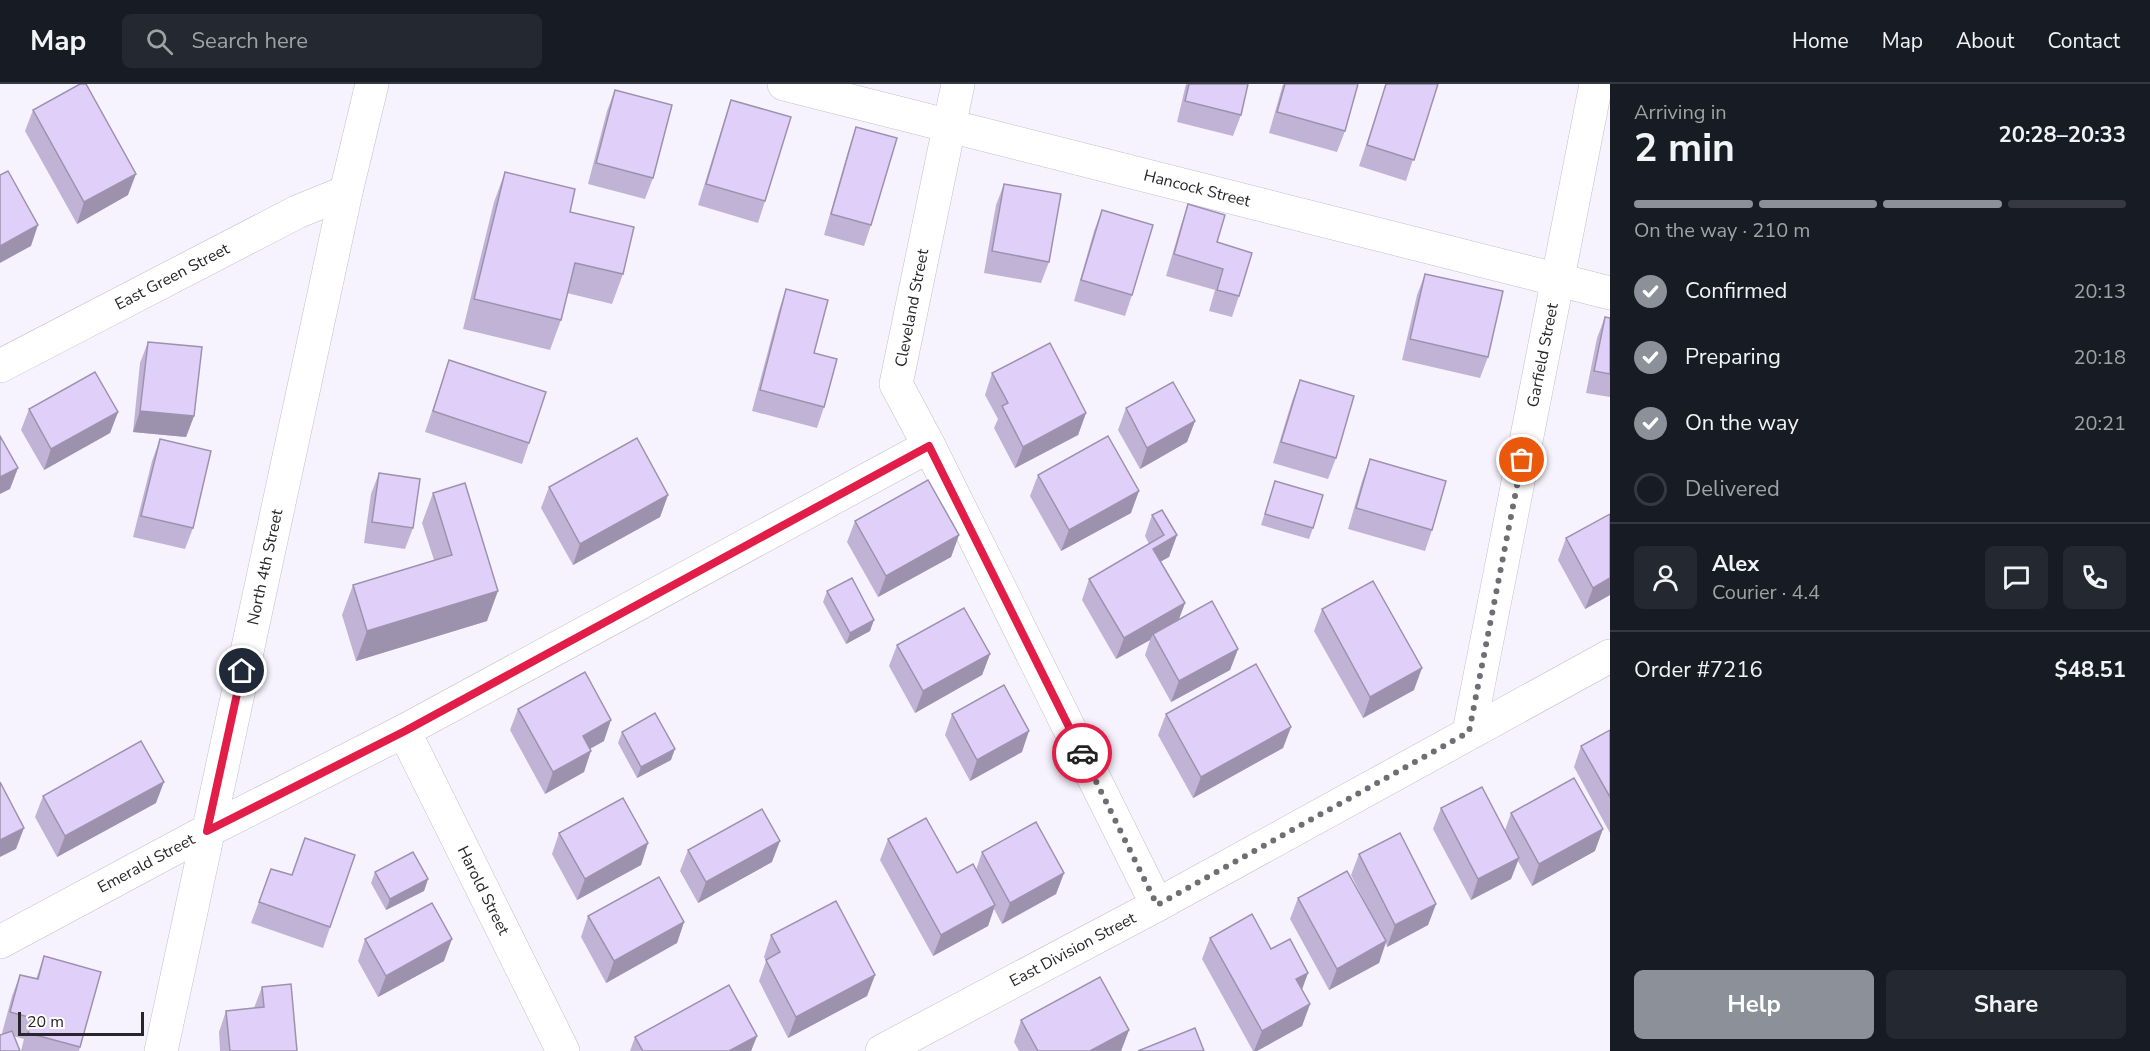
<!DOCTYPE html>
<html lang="en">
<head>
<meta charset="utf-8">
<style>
  body { margin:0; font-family:"Nunito Sans",sans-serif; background:#242831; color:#f1f3f6; height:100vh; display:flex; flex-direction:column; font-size:22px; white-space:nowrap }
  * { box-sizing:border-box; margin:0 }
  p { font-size:20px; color:#9ea1a6 }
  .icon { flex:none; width:33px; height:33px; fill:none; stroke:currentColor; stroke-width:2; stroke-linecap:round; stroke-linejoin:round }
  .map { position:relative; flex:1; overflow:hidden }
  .sheet { display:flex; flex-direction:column; background:#171b24; width:540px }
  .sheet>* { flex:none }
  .scale { position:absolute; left:18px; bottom:15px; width:126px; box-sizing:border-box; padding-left:6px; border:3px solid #28262a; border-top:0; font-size:16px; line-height:21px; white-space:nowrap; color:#28262a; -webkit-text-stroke:4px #fff; paint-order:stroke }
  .pin { position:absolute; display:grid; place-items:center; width:51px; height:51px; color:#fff; margin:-26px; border:3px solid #fff; border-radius:50%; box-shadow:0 2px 6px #0007 }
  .courier { position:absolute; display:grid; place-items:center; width:60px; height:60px; margin:-30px; border:4px solid #e11d48; border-radius:50%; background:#fff; color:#222; box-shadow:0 2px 8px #0007 }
  .head em { font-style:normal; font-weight:700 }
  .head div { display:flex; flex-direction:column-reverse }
  .head { display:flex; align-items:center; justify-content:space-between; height:102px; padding:0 24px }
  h1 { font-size:39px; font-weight:700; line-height:45px }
  .bar { display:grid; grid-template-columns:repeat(4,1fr); gap:9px 6px; align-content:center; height:72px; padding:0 24px }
  .bar i { height:8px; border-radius:4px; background:#363941 }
  .bar .current { background:#8c9099 }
  .bar p { grid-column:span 4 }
  .line { display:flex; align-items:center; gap:15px; padding:0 24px; border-top:2px solid #363941 }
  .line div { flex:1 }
  .round { display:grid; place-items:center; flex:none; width:63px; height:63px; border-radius:9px; background:#242831 }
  ol { padding:0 24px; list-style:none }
  li { display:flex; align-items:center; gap:18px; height:66px }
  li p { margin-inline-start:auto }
  li .icon { padding:6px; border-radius:50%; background:#8c9099; color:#fff; stroke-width:4 }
  li:last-child { color:#9ea1a6 }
  li i { width:33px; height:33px; border:3px solid #363941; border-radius:50% }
  .action { display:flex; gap:12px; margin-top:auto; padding:12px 24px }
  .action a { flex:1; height:69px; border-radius:9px; background:#8c9099; color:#fff; font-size:24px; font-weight:700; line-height:69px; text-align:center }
  .action a+a { background:#242831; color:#f1f3f6 }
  header { display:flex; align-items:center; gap:36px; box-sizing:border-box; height:84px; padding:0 30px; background:#171b24; border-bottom:2px solid #363941 }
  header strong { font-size:28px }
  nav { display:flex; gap:33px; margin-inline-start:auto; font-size:21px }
  .search { width:420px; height:54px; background:#242831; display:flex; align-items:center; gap:15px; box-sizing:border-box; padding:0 21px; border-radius:9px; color:#9ea1a6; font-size:22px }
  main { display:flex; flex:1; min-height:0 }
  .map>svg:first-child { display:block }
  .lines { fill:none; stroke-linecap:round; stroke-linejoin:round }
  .minor-casing { stroke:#c2bfc9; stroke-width:34 }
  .minor { stroke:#fff; stroke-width:33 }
  .wall { fill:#c1b3d6 }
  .shaded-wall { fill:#9d92ae }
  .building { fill:#e0d0f9; stroke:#9d92ae; stroke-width:1.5 }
  .done { stroke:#706e74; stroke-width:6; stroke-dasharray:0 10.8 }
  .route { stroke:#e11d48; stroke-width:8 }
  .labels { text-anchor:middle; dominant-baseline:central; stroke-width:4.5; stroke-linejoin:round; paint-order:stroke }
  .street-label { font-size:16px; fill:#28262a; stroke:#fff }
</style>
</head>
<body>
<header>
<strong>Map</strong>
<div class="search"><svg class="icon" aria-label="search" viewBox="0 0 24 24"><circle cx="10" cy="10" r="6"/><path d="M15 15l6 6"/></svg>Search here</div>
<nav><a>Home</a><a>Map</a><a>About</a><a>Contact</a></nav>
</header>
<main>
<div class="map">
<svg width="1610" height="967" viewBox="0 0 1610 967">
  <rect width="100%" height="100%" fill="#f7f3fe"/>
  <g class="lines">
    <g class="minor-casing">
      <g id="minor">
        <path id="s1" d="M 784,0 L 1610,209"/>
        <polyline points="958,0 896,300 929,362 1157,821"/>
        <path id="s2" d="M 0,282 L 297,128 L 346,108"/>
        <path id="s3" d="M 404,647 L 563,967"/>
        <path id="s4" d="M 1469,648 L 1596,0"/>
        <path id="s5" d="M 0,858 L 207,747 L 404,647 L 929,362"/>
        <path id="s6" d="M 161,967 L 346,108 L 372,0"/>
        <path id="s7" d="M 882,967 L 1157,821 L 1610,572"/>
      </g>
    </g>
    <use href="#minor" class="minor"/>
  </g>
  <g class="wall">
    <polygon points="1186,0 1248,0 1241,31 1233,52 1177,38"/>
    <polygon points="1283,0 1358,0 1345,47 1337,68 1269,49"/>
    <polygon points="1386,0 1438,0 1406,97 1359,82"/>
    <polygon points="615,6 653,94 645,115 588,100 607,27"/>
    <polygon points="731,16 765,117 758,139 698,121 724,37"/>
    <polygon points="33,26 128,111 77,140 25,47"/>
    <polygon points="856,43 871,141 864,162 824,151 849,64"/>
    <polygon points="505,88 570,128 623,190 612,220 567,209 561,236 550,266 463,245 494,118"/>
    <polygon points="1004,100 1049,178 1041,199 984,189 996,121"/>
    <polygon points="1188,120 1217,158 1239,212 1232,233 1209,227 1215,206 1166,192 1181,141"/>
    <polygon points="1102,126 1132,211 1125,232 1074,217 1094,147"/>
    <polygon points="1425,190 1488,273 1480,294 1402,276 1417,211"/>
    <polygon points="786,205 814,269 824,323 817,344 752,327 779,226"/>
    <polygon points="1605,233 1610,234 1610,313 1586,309 1597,254"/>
    <polygon points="148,258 194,332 186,353 133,348 140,279"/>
    <polygon points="449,276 529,359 522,380 425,348"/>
    <polygon points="992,289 1086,329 1078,351 1015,384 994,344 998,335 985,311"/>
    <polygon points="1300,296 1336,374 1328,395 1273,379 1292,317"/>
    <polygon points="1126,324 1195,337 1187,358 1140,385 1118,346"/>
    <polygon points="29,325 118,328 110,349 44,386 21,346"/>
    <polygon points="160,355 193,444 185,465 133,453 152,377"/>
    <polygon points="1370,375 1432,446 1425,467 1348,445 1362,397"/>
    <polygon points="379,389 413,444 405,465 364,459 371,410"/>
    <polygon points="1038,391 1131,429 1061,467 1030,412"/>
    <polygon points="1275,397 1313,444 1309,455 1261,441"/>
    <polygon points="549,403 668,411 660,433 573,481 541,424"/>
    <polygon points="433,409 487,537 356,577 342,531 353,501 434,476 422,439"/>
    <polygon points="1152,431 1177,451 1169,473 1160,478 1185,519 1179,535 1238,565 1230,586 1171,618 1145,571 1150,556 1116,575 1082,516 1089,495 1149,460 1145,452"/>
    <polygon points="855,437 959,451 951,473 878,513 847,458"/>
    <polygon points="1566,454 1610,511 1585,525 1558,476"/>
    <polygon points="827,507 870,547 846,560 823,518"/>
    <polygon points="1322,525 1414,606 1363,634 1314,547"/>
    <polygon points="897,561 990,570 982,591 915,629 889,582"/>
    <polygon points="518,625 604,657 590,665 584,688 545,710 510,646"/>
    <polygon points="952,630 1022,668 970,697 945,651"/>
    <polygon points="1166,630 1291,643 1283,664 1193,714 1158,651"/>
    <polygon points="1610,646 1610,749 1574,683 1581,662"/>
    <polygon points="622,648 671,676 637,694 618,659"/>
    <polygon points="43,712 156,719 57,773 35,733"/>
    <polygon points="1441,724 1505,746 1511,729 1595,767 1532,802 1518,777 1511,795 1471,816 1433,745"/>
    <polygon points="559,749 648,759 641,781 577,816 552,770"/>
    <polygon points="888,755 957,789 976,786 982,768 1064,789 1056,810 1002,840 994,825 988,842 933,872 880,776"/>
    <polygon points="688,766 772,778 698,819 680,787"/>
    <polygon points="1359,770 1436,820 1428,841 1387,863 1386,859 1379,879 1329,906 1290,835 1298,814 1368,824 1351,791"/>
    <polygon points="355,771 323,864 251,839 271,785 291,791"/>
    <polygon points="375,788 428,795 424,807 386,826 371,799"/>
    <polygon points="588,832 684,838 677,859 606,899 581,853"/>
    <polygon points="771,851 875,891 867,912 788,954 759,897 766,877 764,873"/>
    <polygon points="1210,854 1271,865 1308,889 1302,906 1310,920 1302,942 1257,967 1253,967 1202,875"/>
    <polygon points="365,855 444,877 378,913 358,877"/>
    <polygon points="44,872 80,963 79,967 21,967 24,955 2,949 12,912 20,891 36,895"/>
    <polygon points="262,903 297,967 220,967 219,948 226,927 254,924"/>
    <polygon points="1021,936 1129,946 1121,967 1019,967 1014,958"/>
    <polygon points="757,952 751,967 630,967 635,953"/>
  </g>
  <g class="shaded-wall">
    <polygon points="136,90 128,111 77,140 84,118"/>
    <polygon points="38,141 31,162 0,179 0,162"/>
    <polygon points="140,327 194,332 186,353 133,348"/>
    <polygon points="118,328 110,349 44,386 51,365"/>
    <polygon points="1086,329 1078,351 1015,384 1023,363"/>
    <polygon points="1195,337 1187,358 1140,385 1147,364"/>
    <polygon points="18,384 10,405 0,410 0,393"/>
    <polygon points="1139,407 1131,429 1061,467 1069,446"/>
    <polygon points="668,411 660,433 573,481 580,460"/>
    <polygon points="959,451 951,473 878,513 886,492"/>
    <polygon points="1177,451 1169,473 1145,486 1153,465"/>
    <polygon points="1610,494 1610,511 1585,525 1593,504"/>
    <polygon points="498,507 487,537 356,577 367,547"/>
    <polygon points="1185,519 1177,540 1153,550 1150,556 1116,575 1124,554"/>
    <polygon points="874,536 870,547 846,560 850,549"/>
    <polygon points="1238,565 1230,586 1171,618 1179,597"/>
    <polygon points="990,570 982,591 915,629 923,607"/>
    <polygon points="1422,584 1414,606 1363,634 1370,613"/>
    <polygon points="611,636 604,657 575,673 583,652"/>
    <polygon points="1291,643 1283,664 1193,714 1201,693"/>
    <polygon points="1029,647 1022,668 970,697 977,676"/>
    <polygon points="675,665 671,676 637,694 641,683"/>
    <polygon points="591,667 584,688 545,710 553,688"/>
    <polygon points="164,698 156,719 57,773 65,752"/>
    <polygon points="24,744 16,765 0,773 0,756"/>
    <polygon points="1603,745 1595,767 1532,802 1539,780"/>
    <polygon points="780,757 772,778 698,819 706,798"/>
    <polygon points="648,759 641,781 577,816 585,795"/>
    <polygon points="1519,774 1511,795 1471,816 1478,795"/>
    <polygon points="1064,789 1056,810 1002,840 1010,819"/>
    <polygon points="428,795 424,807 386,826 390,815"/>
    <polygon points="1436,820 1428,841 1387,863 1395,841"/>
    <polygon points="995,821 988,842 933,872 941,851"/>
    <polygon points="684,838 677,859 606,899 614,877"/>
    <polygon points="452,855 444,877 378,913 386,892"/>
    <polygon points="1386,857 1379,879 1329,906 1337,885"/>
    <polygon points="1308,889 1300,910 1296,895"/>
    <polygon points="875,891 867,912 788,954 796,933"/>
    <polygon points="1310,920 1302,942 1257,967 1254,967 1262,947"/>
    <polygon points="1129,946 1121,967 1090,967"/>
    <polygon points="757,952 751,967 729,967"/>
  </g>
  <g class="building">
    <polygon points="80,0 86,0 136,90 84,118 33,26"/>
    <polygon points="1189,0 1248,0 1241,31 1185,17"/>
    <polygon points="1285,0 1358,0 1345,47 1277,28"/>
    <polygon points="1386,0 1438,0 1414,76 1367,61"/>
    <polygon points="615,6 672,21 653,94 596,79"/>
    <polygon points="731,16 791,33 765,117 706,100"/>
    <polygon points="856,43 897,54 871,141 831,130"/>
    <polygon points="8,87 38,141 0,162 0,91"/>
    <polygon points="505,88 575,105 570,128 634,143 623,190 575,179 561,236 474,215"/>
    <polygon points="1004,100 1061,110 1049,178 992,167"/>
    <polygon points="1188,120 1225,131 1217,158 1252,169 1239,212 1217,206 1223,185 1174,170"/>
    <polygon points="1102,126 1153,141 1132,211 1081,196"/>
    <polygon points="1425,190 1503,207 1488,273 1410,255"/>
    <polygon points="786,205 828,216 814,269 837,275 824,323 760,306"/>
    <polygon points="1605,233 1610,234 1610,290 1594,287"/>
    <polygon points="148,258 202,263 194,332 140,327"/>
    <polygon points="1050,259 1086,329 1023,363 1002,322 1008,319 992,289"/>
    <polygon points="449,276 546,308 529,359 433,327"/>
    <polygon points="95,288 118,328 51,365 29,325"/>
    <polygon points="1300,296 1354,312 1336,374 1281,358"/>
    <polygon points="1173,298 1195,337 1147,364 1126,324"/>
    <polygon points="0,352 18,384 0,393"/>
    <polygon points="1108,352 1139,407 1069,446 1038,391"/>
    <polygon points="637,354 668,411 580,460 549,403"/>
    <polygon points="160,355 211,367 193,444 141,432"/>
    <polygon points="1370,375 1446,397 1432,446 1356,424"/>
    <polygon points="379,389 420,395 413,444 372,438"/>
    <polygon points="928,396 959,451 886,492 855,437"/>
    <polygon points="1275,397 1323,411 1313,444 1265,430"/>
    <polygon points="465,399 498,507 367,547 353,501 452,471 433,409"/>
    <polygon points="1162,426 1177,451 1153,465 1185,519 1124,554 1089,495 1164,451 1152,431"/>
    <polygon points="1610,430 1610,494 1593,504 1566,454"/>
    <polygon points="852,494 874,536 850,549 827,507"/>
    <polygon points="1373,497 1422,584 1370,613 1322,525"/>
    <polygon points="1212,517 1238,565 1179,597 1153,550"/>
    <polygon points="964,524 990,570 923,607 897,561"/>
    <polygon points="1256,580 1291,643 1201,693 1166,630"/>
    <polygon points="585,588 611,636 583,652 591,667 553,688 518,625"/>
    <polygon points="1004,601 1029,647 977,676 952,630"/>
    <polygon points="655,629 675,665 641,683 622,648"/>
    <polygon points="1610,646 1610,713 1581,662"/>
    <polygon points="141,657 164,698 65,752 43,712"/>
    <polygon points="1574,694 1603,745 1539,780 1511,729"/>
    <polygon points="0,698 24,744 0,756"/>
    <polygon points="1482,703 1519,774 1478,795 1441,724"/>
    <polygon points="623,714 648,759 585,795 559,749"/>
    <polygon points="762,725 780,757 706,798 688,766"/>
    <polygon points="926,734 957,789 973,780 995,821 941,851 888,755"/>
    <polygon points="1036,738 1064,789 1010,819 982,768"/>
    <polygon points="1400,749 1436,820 1395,841 1359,770"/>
    <polygon points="305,754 355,771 330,843 259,818 271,785 292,791"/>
    <polygon points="413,768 428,795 390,815 375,788"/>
    <polygon points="1347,787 1386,857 1337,885 1298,814"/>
    <polygon points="659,793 684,838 614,877 588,832"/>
    <polygon points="836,817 875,891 796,933 766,876 780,868 771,851"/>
    <polygon points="432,819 452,855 386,892 365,855"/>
    <polygon points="1252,830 1271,865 1290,855 1308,889 1296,895 1310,920 1262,947 1210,854"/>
    <polygon points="44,872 101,888 80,963 28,949 32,934 10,928 20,891 38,895"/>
    <polygon points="1100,893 1129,946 1090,967 1038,967 1021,936"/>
    <polygon points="291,900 297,967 230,967 226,927 264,923 262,903"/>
    <polygon points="729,901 757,952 729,967 643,967 635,953"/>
    <polygon points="1195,944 1204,967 1138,967"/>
    <polygon points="12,947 20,967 0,967 0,951"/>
  </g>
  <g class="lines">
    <polyline class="done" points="1082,669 1157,821 1469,648 1522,376"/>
    <polyline class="route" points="242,587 207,747 405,647 929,362 1082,669"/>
  </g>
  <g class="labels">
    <g class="street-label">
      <text stroke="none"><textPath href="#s1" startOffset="426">Hancock Street</textPath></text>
      <text stroke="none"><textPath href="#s2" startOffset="194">East Green Street</textPath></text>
      <text transform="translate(912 224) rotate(-79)">Cleveland Street</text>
      <text stroke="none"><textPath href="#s4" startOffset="384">Garfield Street</textPath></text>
      <text stroke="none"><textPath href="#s6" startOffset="495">North 4th Street</textPath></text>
      <text stroke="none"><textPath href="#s5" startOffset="166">Emerald Street</textPath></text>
      <text stroke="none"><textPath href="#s3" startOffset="178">Harold Street</textPath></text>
      <text stroke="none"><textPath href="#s7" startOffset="216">East Division Street</textPath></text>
    </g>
  </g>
</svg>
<div class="scale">20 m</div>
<div class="pin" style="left:1522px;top:376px;background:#ea580c"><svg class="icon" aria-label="bag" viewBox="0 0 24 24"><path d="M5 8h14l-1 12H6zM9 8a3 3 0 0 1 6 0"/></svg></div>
<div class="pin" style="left:242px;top:587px;background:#1f2937"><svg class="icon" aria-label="home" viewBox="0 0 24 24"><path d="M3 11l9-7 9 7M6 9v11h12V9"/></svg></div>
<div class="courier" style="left:1082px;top:669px"><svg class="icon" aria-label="car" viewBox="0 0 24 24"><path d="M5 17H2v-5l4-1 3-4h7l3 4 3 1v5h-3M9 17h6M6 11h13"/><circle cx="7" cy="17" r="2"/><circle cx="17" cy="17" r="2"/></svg></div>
</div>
<section class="sheet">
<div class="head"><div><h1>2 min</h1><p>Arriving in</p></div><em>20:28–20:33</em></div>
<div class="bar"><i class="current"></i><i class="current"></i><i class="current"></i><i></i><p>On the way · 210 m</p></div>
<ol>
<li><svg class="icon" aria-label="check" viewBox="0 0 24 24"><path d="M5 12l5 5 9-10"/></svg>Confirmed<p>20:13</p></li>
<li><svg class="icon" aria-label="check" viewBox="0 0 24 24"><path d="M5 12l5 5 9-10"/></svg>Preparing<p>20:18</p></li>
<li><svg class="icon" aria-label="check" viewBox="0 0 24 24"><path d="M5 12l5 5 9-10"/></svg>On the way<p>20:21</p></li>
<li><i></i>Delivered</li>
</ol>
<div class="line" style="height:108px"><a class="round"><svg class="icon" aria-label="person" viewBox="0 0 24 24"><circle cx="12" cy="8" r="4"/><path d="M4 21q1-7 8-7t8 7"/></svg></a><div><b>Alex</b><p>Courier · 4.4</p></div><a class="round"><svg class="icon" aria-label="chat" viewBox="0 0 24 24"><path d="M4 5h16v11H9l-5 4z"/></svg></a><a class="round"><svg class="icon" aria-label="phone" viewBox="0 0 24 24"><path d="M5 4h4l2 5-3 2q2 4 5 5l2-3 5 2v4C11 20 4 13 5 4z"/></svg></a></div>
<div class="line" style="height:78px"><div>Order #7216</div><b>$48.51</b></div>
<div class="action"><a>Help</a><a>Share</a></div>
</section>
</main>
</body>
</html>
